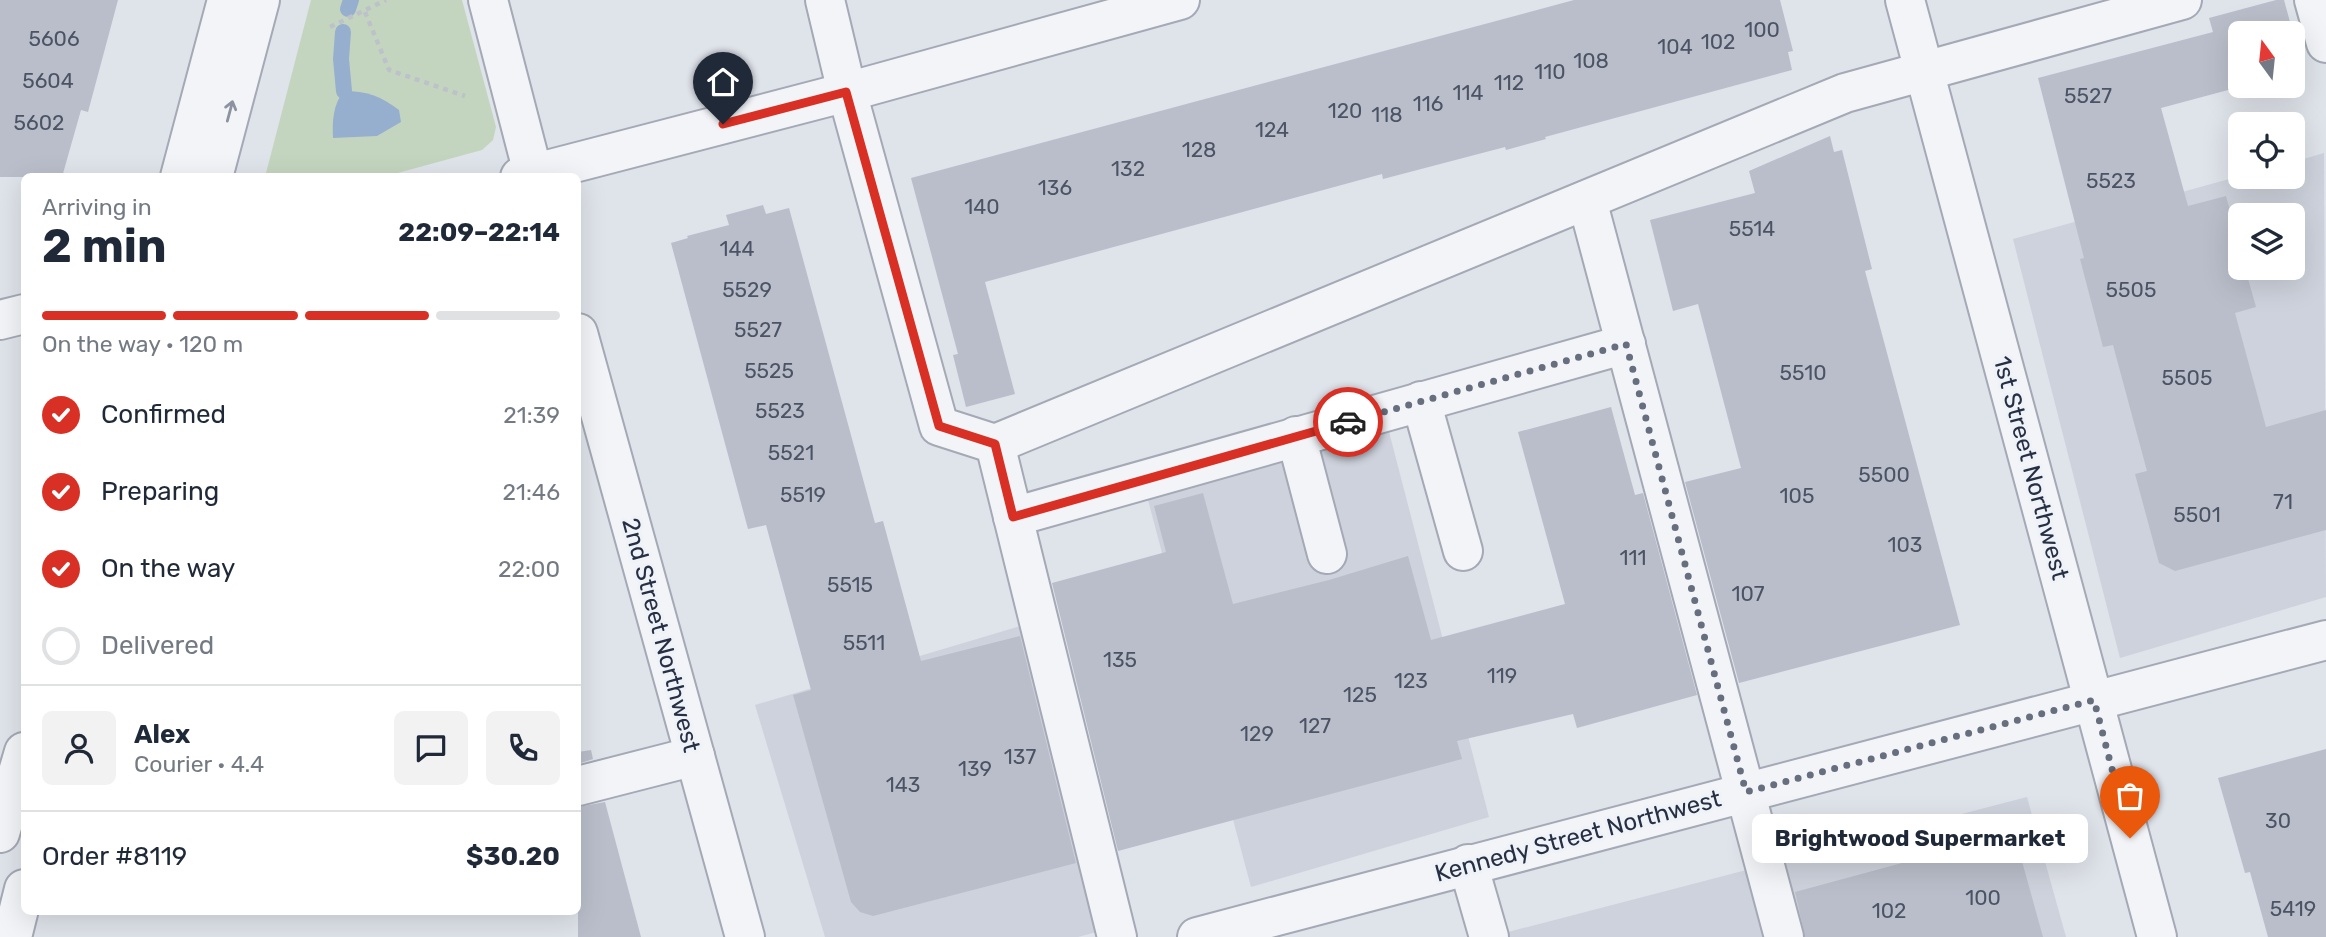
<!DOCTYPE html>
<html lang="en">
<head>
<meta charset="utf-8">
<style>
  body { margin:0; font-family:Rubik,sans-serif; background:#f2f2f3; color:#1f2937; height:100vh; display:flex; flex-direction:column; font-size:26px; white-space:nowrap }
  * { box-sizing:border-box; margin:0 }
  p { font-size:23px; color:#747a83 }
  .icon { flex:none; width:38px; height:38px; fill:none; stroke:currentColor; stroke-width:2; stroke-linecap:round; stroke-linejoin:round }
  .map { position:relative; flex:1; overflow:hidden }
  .side { position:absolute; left:21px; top:173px; width:560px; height:742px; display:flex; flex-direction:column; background:#fff; border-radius:10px; box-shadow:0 7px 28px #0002 }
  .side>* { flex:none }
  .needle { width:46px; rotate:345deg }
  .controls { position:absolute; left:2228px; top:21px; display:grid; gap:14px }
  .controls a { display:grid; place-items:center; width:77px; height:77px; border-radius:10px; background:#fff; box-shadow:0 7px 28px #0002; font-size:35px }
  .pin { position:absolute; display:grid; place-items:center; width:60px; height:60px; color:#fff; margin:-72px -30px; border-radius:50% 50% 50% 0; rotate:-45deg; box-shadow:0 0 7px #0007 }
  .pin .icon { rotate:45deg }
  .courier { position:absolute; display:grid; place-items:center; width:70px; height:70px; margin:-35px; border:5px solid #d93025; border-radius:50%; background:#fff; color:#222; box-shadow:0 2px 9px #0007 }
  .bubble { position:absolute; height:49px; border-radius:10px; background:#fff; box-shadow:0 7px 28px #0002; font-size:23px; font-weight:700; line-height:49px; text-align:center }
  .overview em { font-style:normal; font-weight:700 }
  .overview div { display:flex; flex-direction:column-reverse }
  .overview { display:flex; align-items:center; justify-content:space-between; height:119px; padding:0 21px }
  h1 { font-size:46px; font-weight:700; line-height:52px }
  .bar { display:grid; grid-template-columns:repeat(4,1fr); gap:10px 7px; align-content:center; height:84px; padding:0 21px }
  .bar i { height:9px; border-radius:5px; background:#e0e1e3 }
  .bar .current { background:#d93025 }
  .bar p { grid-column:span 4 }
  .line { display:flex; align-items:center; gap:18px; padding:0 21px; border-top:2px solid #e0e1e3 }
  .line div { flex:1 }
  .round { display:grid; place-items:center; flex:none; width:74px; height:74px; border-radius:10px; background:#f2f2f3 }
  ol { padding:0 21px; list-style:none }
  li { display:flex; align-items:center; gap:21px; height:77px }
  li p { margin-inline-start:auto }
  li .icon { padding:7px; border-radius:50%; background:#d93025; color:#fff; stroke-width:4 }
  li:last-child { color:#747a83 }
  li i { width:38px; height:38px; border:4px solid #e0e1e3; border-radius:50% }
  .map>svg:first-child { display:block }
  .built { fill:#cdd2dc; fill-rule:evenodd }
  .green { fill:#c4d5bf }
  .water { fill:#96afce }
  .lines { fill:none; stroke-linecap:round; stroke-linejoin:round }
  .stream { stroke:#96afce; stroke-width:16 }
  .building { fill:#b9beca }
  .minor-casing { stroke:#a4a9b5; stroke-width:42 }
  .path { stroke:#bdc1c9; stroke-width:4.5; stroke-dasharray:5 5; stroke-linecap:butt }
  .minor { stroke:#f2f4f8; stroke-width:38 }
  .oneway { stroke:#8c929e }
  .done { stroke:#676e7d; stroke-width:7; stroke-dasharray:0 12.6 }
  .route { stroke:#d93025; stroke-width:9 }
  .labels { text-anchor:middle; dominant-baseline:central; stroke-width:6; stroke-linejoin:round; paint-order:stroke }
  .number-label { font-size:21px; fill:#4b5365 }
  .street-label { font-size:24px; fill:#262f43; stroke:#eff2f7 }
</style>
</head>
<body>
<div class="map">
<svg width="2326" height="937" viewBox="0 0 2326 937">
  <rect width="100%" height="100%" fill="#dfe3ea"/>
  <g class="built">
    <path d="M 2324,153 L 2326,597 L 2120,658 L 2013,239 L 2240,176 L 2292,177 L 2293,162 ZM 2240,215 L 2292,215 L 2292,268 L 2240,268 Z"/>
    <polygon points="1387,424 1489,817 1251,887 1144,485"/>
    <polygon points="1024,625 1104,930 1078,937 825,937 755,705"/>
    <polygon points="2027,797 2066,937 1489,937"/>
  </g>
  <polygon class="green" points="311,0 462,0 496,127 493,140 482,150 383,177 265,177"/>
  <path class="water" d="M 344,91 C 366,91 381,96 399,110 L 401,122 L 377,136 L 333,138 C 332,122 333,104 344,91 Z"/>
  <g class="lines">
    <g class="stream">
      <polyline points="348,9 351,0"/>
      <polyline points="343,32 341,59 344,91"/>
    </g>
  </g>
  <g class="building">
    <polygon points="0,0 118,0 88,112 81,110 62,177 0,177"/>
    <polygon points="1574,0 1780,0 1793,51 1788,52 1792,70 1545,137 1546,139 1506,150 1505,147 1383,179 1382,174 985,282 1015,394 966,407 953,355 958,354 911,178"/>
    <polygon points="2276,0 2284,0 2303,70 2292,72 2292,33 2240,33 2240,86 2243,86 2161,108 2188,206 2226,196 2240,248 2240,268 2245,268 2256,307 2235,313 2266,427 2326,410 2326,530 2175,571 2159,563 2135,474 2147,471 2113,345 2103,347 2080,259 2084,258 2038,78 2213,32 2209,18"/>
    <polygon points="1830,136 1834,152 1842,150 1872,269 1865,271 1960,625 1739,683 1685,482 1741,468 1698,304 1673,311 1650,220 1755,193 1749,171"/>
    <polygon points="763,205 766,214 789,208 875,523 883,521 921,661 1020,636 1076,863 873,916 860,912 851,902 793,695 811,690 766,525 748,529 671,243 688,238 687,236 729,225 726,215"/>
    <polygon points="1611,407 1635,495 1643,493 1697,695 1577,728 1573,714 1457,741 1462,759 1118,851 1052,583 1166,552 1154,506 1203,493 1233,604 1329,580 1408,556 1431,640 1565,604 1518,432"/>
    <polygon points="2326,749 2326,937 2268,937 2250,872 2245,873 2218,778"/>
    <polygon points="591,750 593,759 578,764 578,752"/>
    <polygon points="605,802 641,937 578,937 578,807"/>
    <polygon points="1998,837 2018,847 2043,937 1805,937 1795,892"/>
  </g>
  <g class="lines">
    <g class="minor-casing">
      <g id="minor">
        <polyline points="488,0 534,177"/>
        <polyline points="825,0 847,92 939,426 995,444 1117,937"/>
        <polyline points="1905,0 2157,937"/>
        <polyline points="2314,0 2326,43"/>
        <polyline points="180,177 227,0"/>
        <polyline points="213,177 260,0"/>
        <polyline points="520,177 847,92 1180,0"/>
        <polyline points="1587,200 1784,937"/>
        <polyline points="0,320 24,314"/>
        <polyline points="578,333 745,937"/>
        <polyline points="1421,401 1463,551"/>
        <polyline points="1296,436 1327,554"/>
        <polyline points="995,444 1845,93 2182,0"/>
        <polyline points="1013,517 1626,344"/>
        <polyline points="578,786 695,756"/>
        <polyline points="0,833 24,752"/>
        <polyline points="1468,864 1489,937"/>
        <polyline points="12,937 24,889"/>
        <polyline points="1197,937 2326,640"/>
      </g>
    </g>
    <g class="path">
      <polyline points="365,12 389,70 465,96"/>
      <polyline points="330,27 386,0"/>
    </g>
    <use href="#minor" class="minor"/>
  </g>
  <defs><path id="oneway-shaft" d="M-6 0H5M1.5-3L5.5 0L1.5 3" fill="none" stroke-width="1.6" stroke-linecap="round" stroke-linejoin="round" transform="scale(1.75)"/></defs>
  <use class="oneway" href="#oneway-shaft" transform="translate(230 111) rotate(-75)"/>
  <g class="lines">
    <polyline class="done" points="1348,422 1626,344 1746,792 2094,700 2130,838"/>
    <polyline class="route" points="723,124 846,92 939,426 995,444 1013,517 1348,422"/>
  </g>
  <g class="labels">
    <g class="number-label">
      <text x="1762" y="29">100</text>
      <text x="54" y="38">5606</text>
      <text x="1718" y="41">102</text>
      <text x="1675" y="46">104</text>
      <text x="1591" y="60">108</text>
      <text x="1550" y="71">110</text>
      <text x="48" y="80">5604</text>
      <text x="1509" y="82">112</text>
      <text x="1468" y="92">114</text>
      <text x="2088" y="95">5527</text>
      <text x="1428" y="103">116</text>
      <text x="1345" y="110">120</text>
      <text x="1387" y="114">118</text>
      <text x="39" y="122">5602</text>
      <text x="1272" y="129">124</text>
      <text x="1199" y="149">128</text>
      <text x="1128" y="168">132</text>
      <text x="2111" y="180">5523</text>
      <text x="1055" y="187">136</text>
      <text x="982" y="206">140</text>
      <text x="1752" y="228">5514</text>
      <text x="737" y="248">144</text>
      <text x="747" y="289">5529</text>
      <text x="2131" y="289">5505</text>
      <text x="758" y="329">5527</text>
      <text x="769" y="370">5525</text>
      <text x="1803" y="372">5510</text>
      <text x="2187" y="377">5505</text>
      <text x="780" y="410">5523</text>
      <text x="791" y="452">5521</text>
      <text x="1884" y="474">5500</text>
      <text x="803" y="494">5519</text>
      <text x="1797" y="495">105</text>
      <text x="2283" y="501">71</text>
      <text x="2197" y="514">5501</text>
      <text x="1905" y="544">103</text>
      <text x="1633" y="557">111</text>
      <text x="850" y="584">5515</text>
      <text x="1748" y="593">107</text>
      <text x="864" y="642">5511</text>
      <text x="1120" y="659">135</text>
      <text x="1502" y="675">119</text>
      <text x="1411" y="680">123</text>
      <text x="1360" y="694">125</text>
      <text x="1315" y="725">127</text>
      <text x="1257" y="733">129</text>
      <text x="1020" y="756">137</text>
      <text x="975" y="768">139</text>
      <text x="903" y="784">143</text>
      <text x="2278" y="820">30</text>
      <text x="1983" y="897">100</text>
      <text x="2293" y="908">5419</text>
      <text x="1889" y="910">102</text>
    </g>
    <g class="street-label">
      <text transform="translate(2031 468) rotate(75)">1st Street Northwest</text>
      <text transform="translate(661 635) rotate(75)">2nd Street Northwest</text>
      <text transform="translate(1578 836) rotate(-15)">Kennedy Street Northwest</text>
    </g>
  </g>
</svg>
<div class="controls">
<a><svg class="needle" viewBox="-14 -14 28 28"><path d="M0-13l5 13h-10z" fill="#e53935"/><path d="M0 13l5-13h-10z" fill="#747a83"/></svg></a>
<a><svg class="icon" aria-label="locate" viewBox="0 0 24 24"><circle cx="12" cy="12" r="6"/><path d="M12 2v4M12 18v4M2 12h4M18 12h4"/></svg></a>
<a><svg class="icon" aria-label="layers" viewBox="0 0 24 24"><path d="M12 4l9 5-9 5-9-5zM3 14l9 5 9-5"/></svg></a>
</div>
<div class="pin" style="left:2130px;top:838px;background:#ea580c"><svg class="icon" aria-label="bag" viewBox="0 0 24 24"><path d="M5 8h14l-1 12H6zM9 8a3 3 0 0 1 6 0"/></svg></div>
<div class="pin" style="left:723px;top:124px;background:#1f2937"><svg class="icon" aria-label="home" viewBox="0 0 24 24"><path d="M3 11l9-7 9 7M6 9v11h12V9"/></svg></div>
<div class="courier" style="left:1348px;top:422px"><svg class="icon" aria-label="car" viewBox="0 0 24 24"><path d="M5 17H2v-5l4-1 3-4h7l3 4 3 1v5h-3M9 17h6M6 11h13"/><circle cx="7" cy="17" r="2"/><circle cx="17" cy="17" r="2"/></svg></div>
<div class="bubble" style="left:1752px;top:814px;width:336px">Brightwood Supermarket</div>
<section class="side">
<div class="overview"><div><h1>2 min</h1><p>Arriving in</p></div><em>22:09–22:14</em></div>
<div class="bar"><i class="current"></i><i class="current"></i><i class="current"></i><i></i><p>On the way · 120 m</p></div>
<ol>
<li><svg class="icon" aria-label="check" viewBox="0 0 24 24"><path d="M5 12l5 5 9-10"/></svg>Confirmed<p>21:39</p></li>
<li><svg class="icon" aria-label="check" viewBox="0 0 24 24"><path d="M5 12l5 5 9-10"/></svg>Preparing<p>21:46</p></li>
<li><svg class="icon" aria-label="check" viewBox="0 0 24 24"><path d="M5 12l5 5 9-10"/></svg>On the way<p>22:00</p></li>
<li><i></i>Delivered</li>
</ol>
<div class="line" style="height:126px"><a class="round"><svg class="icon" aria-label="person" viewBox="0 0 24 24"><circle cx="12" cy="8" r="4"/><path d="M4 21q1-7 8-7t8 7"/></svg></a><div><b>Alex</b><p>Courier · 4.4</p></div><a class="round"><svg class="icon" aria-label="chat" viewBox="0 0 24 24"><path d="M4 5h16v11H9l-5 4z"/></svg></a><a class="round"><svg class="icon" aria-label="phone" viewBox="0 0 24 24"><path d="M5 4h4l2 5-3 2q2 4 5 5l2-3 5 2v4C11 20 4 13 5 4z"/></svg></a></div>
<div class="line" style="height:91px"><div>Order #8119</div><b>$30.20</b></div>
</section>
</div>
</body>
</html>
